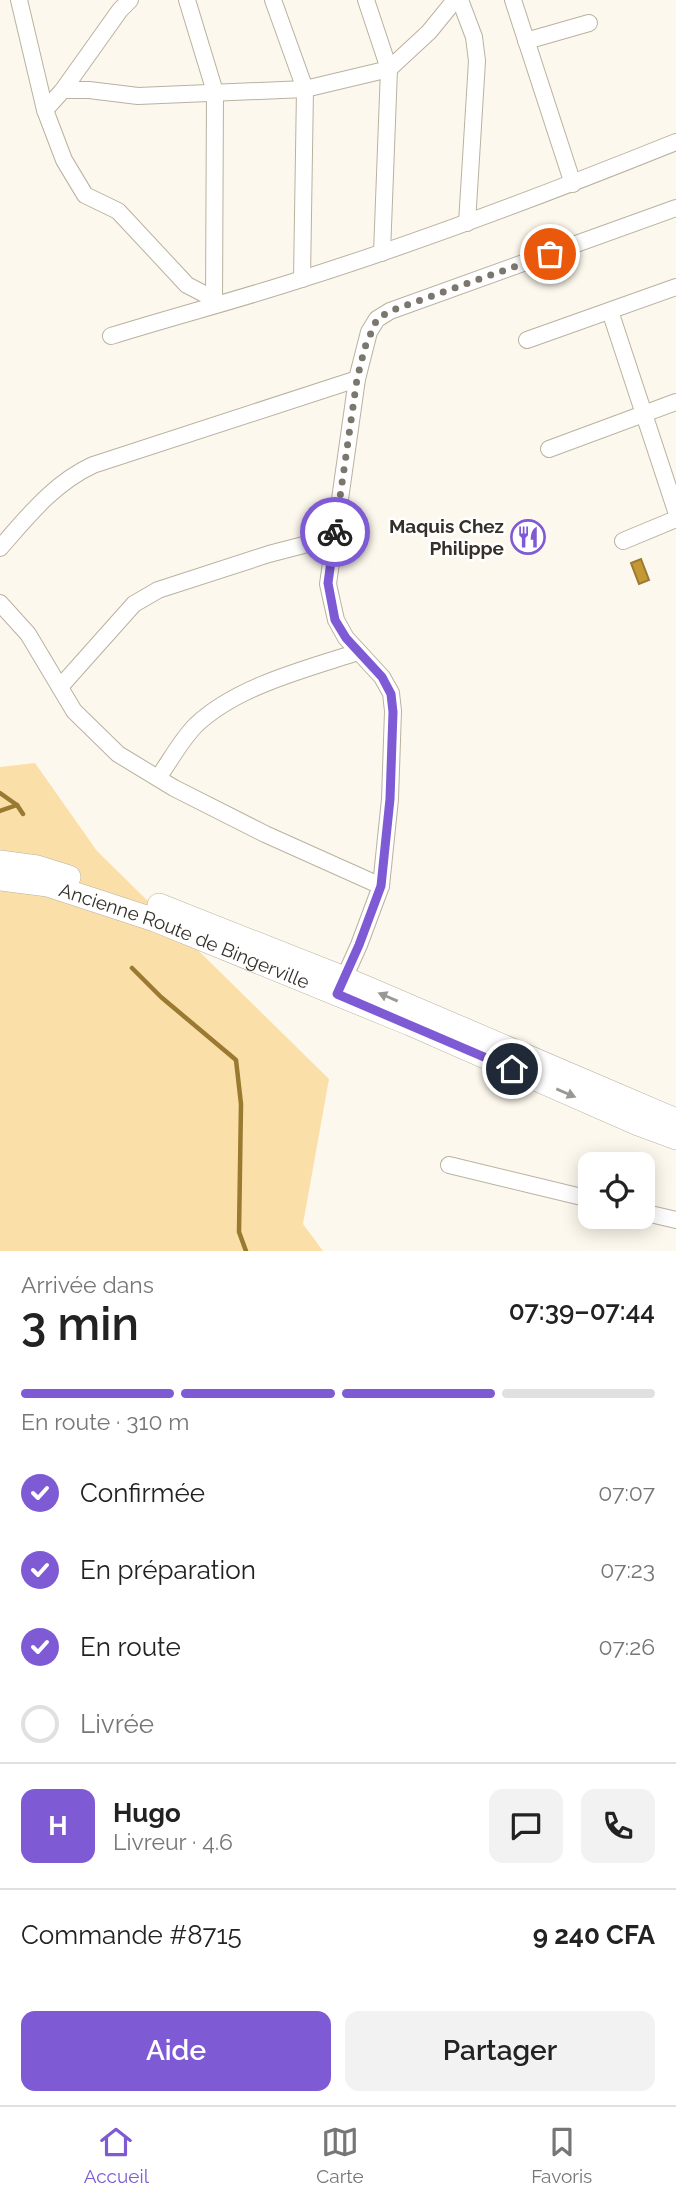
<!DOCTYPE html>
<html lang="fr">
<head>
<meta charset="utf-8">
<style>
  body { margin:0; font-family:Raleway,sans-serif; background:#f2f2f2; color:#222; height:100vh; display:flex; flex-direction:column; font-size:26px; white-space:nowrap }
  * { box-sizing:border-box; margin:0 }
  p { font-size:23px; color:#767676 }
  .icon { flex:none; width:38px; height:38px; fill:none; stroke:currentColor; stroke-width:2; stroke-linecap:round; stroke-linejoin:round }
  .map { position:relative; height:1251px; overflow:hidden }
  .details { display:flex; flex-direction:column; background:#fff; flex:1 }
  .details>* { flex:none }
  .buttons { position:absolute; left:578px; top:1152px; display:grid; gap:14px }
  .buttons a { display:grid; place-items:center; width:77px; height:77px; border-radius:14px; background:#fff; box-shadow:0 4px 18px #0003; font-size:35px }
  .pin { position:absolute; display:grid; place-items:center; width:60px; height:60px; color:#fff; margin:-30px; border:4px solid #fff; border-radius:50%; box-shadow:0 2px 7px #0007 }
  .courier { position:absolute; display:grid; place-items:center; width:70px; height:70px; margin:-35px; border:5px solid #7e5bd5; border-radius:50%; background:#fff; color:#222; box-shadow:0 2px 9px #0007 }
  .headline em { font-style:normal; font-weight:600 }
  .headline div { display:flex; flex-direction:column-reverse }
  .headline { display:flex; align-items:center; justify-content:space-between; height:119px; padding:0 21px }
  h1 { font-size:46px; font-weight:600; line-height:52px }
  .bar { display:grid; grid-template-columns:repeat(4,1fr); gap:10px 7px; align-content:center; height:84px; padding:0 21px }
  .bar i { height:9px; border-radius:5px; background:#e0e0e0 }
  .bar .active { background:#7e5bd5 }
  .bar p { grid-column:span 4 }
  .line { display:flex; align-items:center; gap:18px; padding:0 21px; border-top:2px solid #e0e0e0 }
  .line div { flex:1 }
  .round { display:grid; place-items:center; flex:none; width:74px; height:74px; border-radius:14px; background:#f2f2f2 }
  ol { padding:0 21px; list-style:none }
  li { display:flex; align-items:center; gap:21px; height:77px }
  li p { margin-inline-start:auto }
  li .icon { padding:7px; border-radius:50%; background:#7e5bd5; color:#fff; stroke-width:4 }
  li:last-child { color:#767676 }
  li i { width:38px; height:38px; border:4px solid #e0e0e0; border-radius:50% }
  .cta { display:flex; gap:14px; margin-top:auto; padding:14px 21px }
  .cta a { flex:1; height:80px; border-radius:14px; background:#7e5bd5; color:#fff; font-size:28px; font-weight:600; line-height:80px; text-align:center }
  .cta a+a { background:#f2f2f2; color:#222 }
  .tab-bar { display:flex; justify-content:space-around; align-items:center; height:98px; border-top:2px solid #e0e0e0; background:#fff; font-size:19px; color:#767676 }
  .tab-bar a { display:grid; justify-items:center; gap:4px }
  .tab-bar .active { color:#7e5bd5 }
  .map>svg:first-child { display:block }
  .green { fill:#fbdfa9 }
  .water { fill:#c69834; stroke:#9a7931; stroke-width:2 }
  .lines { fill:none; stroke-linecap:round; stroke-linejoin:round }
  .stream { stroke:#9a7931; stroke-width:4.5 }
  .street-casing { stroke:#bab1a0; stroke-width:18 }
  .secondary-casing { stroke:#bab1a0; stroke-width:24 }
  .street { stroke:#fff; stroke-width:16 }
  .secondary { stroke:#fff; stroke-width:23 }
  .oneway { fill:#9a9894 }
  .done { stroke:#7b776e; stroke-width:7; stroke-dasharray:0 12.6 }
  .route { stroke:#7e5bd5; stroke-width:9 }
  .labels { text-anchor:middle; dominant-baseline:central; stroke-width:5; stroke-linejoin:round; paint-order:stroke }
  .poi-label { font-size:19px; font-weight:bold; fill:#35312a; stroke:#fff; text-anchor:end }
  .street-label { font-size:19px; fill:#35312a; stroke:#fff }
</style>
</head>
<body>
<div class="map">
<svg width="676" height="1251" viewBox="0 0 676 1251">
  <rect width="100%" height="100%" fill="#fdf8ed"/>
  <polygon class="green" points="35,763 97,851 329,1079 303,1224 323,1251 0,1251 0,767"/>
  <polygon class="water" points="641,559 649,580 639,584 631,563"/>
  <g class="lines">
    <g class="stream">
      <polyline points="0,793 17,805"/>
      <polyline points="0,811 17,805 23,814"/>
      <polyline points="132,968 161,997 236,1060 241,1104 239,1232 246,1251"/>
    </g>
    <g class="street-casing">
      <g id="street">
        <polyline points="19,0 45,110 64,160 85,195 118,211 187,285 214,299"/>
        <polyline points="187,0 215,92 214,304"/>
        <polyline points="273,0 305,89 302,279"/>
        <polyline points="366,0 389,69 382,253"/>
        <polyline points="460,0 474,37 477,61 467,223"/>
        <polyline points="513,0 573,184"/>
        <polyline points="526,41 589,23"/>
        <polyline points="63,90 89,90 138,96 305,89 389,69 429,32 455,0"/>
        <polyline points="45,110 63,90 120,10 130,0"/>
        <polyline points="610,311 676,511"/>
        <path d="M 111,336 C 175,316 241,299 305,278 C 431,238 554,191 676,142"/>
        <polyline points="527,340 676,287"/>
        <polyline points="549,449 676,402"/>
        <polyline points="623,541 676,519"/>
        <path d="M 0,548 C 28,516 54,483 93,465 L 357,379"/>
        <polyline points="0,603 28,634 74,711 118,754 174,788 265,834 381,886"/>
        <polyline points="60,687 134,604 158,590 269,554 334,537"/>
        <path d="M 158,778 C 170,761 181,740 196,725 C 237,686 306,669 358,652"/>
        <polyline points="341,985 359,945 381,886 390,799 393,711 391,693 382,677 346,638 336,620 328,584 357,379 369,332 377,319 390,311 676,208"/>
        <polyline points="449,1165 590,1199"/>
        <polyline points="642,1212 676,1220"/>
      </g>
    </g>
    <g class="secondary-casing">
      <g id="secondary">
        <polyline points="0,862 37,867 69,877"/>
        <path id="s1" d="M 0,879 L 48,885 L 155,920 L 410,1024 L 638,1124 L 676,1138"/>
        <polyline points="159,905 344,978 676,1120"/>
      </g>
    </g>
    <use href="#street" class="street"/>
    <use href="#secondary" class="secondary"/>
  </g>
  <defs><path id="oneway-solid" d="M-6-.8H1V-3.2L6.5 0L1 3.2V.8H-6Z" transform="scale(1.75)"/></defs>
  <g class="oneway">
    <use href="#oneway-solid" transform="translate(388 997) rotate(-157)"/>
    <use href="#oneway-solid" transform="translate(566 1093) rotate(23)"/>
  </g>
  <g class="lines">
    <polyline class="done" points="335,532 357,379 365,347 377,319 390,311 550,254"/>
    <polyline class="route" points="335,532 328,583 335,620 346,638 382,677 391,694 393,712 390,799 381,886 359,945 337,994 512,1069"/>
  </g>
  <defs>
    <g id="restaurant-ring" transform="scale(1.75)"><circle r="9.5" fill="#fff" stroke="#7e5bd5" stroke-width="1.5"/><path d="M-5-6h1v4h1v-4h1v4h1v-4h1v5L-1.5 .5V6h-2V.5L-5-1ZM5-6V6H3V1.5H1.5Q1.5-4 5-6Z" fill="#7e5bd5"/></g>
  </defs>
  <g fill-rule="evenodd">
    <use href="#restaurant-ring" x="528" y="537"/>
  </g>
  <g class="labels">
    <g class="poi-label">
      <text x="504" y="526">Maquis Chez<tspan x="504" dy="22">Philippe</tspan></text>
    </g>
    <g class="street-label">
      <text stroke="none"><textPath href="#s1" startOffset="194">Ancienne Route de Bingerville</textPath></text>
    </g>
  </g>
</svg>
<div class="buttons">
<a><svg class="icon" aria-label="locate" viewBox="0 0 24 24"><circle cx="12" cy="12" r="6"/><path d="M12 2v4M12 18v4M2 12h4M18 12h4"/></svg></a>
</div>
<div class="pin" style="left:550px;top:254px;background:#ea580c"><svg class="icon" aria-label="bag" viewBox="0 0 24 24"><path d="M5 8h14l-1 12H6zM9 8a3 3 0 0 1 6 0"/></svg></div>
<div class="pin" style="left:512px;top:1069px;background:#1f2937"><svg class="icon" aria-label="home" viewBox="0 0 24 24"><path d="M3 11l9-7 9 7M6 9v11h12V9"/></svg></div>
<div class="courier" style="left:335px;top:532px"><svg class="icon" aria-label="bike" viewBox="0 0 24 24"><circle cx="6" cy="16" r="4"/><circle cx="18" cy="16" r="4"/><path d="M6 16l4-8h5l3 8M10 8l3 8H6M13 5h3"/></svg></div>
</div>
<section class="details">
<div class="headline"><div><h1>3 min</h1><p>Arrivée dans</p></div><em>07:39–07:44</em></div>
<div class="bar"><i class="active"></i><i class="active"></i><i class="active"></i><i></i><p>En route · 310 m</p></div>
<ol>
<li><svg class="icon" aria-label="check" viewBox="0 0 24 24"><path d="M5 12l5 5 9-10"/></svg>Confirmée<p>07:07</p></li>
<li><svg class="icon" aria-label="check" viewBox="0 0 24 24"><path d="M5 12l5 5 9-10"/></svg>En préparation<p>07:23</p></li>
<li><svg class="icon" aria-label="check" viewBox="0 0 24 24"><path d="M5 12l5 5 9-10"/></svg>En route<p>07:26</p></li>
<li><i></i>Livrée</li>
</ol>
<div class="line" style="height:126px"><b class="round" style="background:#7e5bd5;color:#fff">H</b><div><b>Hugo</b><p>Livreur · 4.6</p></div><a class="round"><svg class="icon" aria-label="chat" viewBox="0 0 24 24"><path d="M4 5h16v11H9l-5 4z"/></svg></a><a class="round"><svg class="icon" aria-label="phone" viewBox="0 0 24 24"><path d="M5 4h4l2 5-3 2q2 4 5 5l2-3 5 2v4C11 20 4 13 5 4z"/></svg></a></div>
<div class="line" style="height:91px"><div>Commande #8715</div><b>9 240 CFA</b></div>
<div class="cta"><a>Aide</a><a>Partager</a></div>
</section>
<nav class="tab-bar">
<a class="active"><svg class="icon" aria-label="home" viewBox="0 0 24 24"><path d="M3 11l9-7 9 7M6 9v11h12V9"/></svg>Accueil</a>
<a><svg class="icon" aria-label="map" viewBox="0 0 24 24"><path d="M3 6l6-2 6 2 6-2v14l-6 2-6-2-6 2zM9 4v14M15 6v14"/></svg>Carte</a>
<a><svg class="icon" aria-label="saved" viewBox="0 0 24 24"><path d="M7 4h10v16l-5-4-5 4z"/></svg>Favoris</a>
</nav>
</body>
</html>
